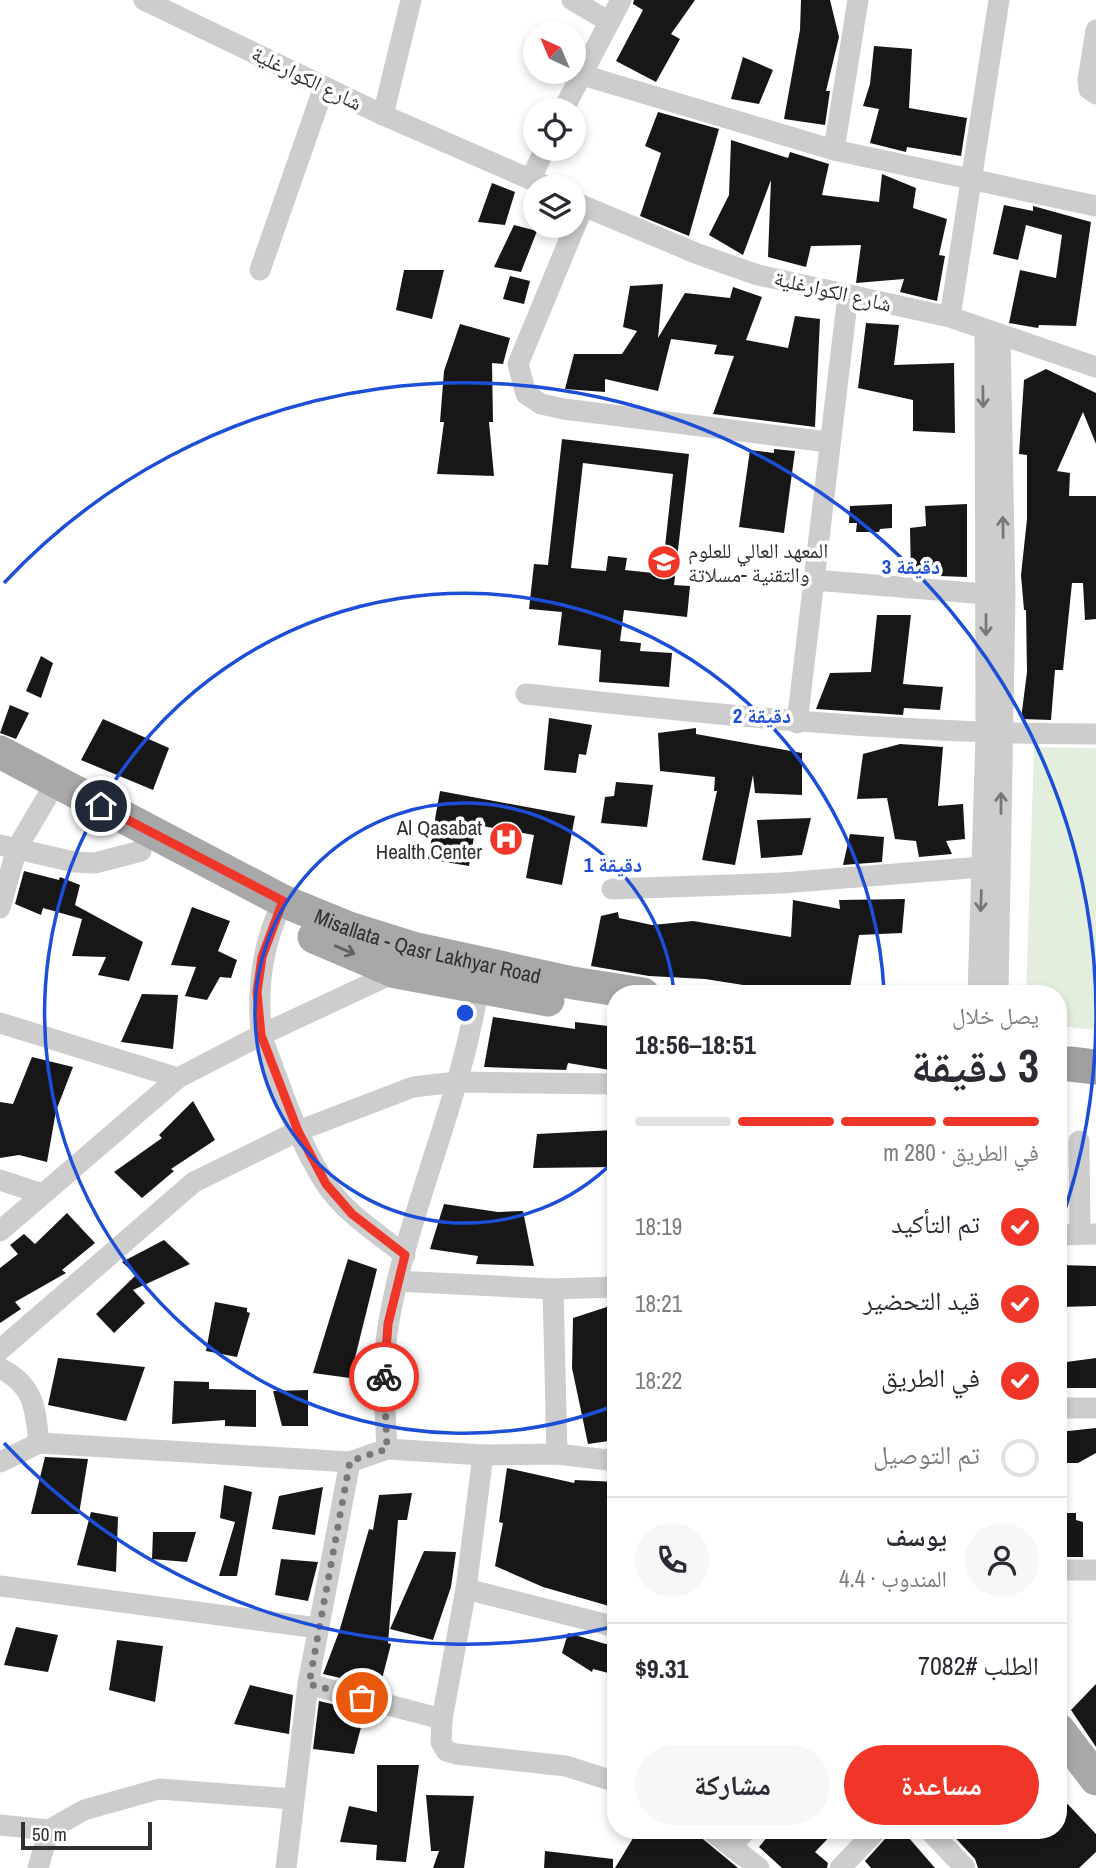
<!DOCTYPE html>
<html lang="ar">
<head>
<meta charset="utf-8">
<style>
  body { margin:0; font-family:"Archivo Narrow","Noto Naskh Arabic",sans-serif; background:#f7f7f7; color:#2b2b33; direction:rtl; height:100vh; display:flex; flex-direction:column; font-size:26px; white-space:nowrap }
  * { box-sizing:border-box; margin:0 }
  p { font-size:23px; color:#7c7c81 }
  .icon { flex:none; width:38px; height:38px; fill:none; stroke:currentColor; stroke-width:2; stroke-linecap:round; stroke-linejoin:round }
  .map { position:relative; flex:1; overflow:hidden; direction:ltr }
  .sheet { position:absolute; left:607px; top:985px; width:460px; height:854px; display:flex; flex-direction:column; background:#fff; border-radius:28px; box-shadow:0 4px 10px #0003; direction:rtl }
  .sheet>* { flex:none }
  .needle { width:46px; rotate:316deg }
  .tools { position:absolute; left:523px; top:21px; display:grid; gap:14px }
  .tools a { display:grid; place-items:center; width:63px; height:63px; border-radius:50%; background:#fff; box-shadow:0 4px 10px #0003; font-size:35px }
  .scale { position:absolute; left:21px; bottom:18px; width:131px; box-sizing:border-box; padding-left:7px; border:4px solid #303030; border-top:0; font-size:19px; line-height:24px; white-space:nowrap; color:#303030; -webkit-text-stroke:5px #fff; paint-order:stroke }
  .pin { position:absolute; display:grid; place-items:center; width:60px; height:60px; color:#fff; margin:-30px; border:4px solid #fff; border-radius:50%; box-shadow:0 2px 7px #0007 }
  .courier { position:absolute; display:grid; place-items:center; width:70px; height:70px; margin:-35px; border:5px solid #ef3629; border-radius:50%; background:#fff; color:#222; box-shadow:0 2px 9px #0007 }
  .summary em { font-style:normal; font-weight:700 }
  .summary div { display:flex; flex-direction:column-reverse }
  .summary { display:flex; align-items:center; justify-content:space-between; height:119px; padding:0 28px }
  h1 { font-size:46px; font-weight:700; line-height:52px }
  .bar { display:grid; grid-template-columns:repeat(4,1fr); gap:10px 7px; align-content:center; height:84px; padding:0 28px }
  .bar i { height:9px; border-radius:5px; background:#e1e1e2 }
  .bar .selected { background:#ef3629 }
  .bar p { grid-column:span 4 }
  .line { display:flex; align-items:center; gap:18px; padding:0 28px; border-top:2px solid #e1e1e2 }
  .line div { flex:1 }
  .round { display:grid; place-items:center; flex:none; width:74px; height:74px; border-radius:37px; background:#f7f7f7 }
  ol { padding:0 28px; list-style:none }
  li { display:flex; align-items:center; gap:21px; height:77px }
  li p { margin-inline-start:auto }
  li .icon { padding:7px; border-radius:50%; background:#ef3629; color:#fff; stroke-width:4 }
  li:last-child { color:#7c7c81 }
  li i { width:38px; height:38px; border:4px solid #e1e1e2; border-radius:50% }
  .action { display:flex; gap:14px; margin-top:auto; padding:14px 28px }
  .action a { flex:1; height:80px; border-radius:42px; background:#ef3629; color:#fff; font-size:28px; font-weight:700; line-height:80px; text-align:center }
  .action a+a { background:#f7f7f7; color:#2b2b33 }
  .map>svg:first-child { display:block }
  .green { fill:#e4eedd }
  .building { fill:#171717; fill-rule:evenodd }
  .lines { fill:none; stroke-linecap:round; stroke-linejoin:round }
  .minor { stroke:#cdcdcd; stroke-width:21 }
  .primary { stroke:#a8a8a8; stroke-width:33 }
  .trunk { stroke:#a0a0a0; stroke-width:35 }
  .oneway { stroke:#777 }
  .oneway2 { stroke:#606060 }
  .done { stroke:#787878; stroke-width:7; stroke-dasharray:0 12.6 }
  .route { stroke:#ef3629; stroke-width:9 }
  .ring { fill:none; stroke:#1d4ed8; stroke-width:3.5 }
  .labels { text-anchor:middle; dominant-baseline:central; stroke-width:7; stroke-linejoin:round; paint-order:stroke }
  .street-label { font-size:21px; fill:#303030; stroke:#fff }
  .poi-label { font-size:21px; fill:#303030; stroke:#fff; text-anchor:start }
  .centre { fill:#1d4ed8; stroke:#fff; stroke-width:3.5 }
  .ring-label { font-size:21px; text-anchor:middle; font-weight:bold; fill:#1d4ed8; stroke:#fff; stroke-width:7; stroke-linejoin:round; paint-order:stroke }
</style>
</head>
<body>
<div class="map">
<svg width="1096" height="1868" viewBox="0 0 1096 1868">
  <rect width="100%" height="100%" fill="#fff"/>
  <polygon class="green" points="1034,747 1096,748 1096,1030 1059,1026 1059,994 1026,994"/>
  <g class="building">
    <polygon points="634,0 695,0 671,34 680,39 656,82 616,61 643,10 633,4"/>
    <polygon points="801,0 830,0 839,37 826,91 830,91 825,125 784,119 800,30"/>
    <polygon points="874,46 912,49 909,108 967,118 961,156 907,147 906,152 870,143 879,109 863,106 870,84"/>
    <polygon points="743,57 773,70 759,104 731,99"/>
    <polygon points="658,112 719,129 689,236 640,216 661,153 645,146"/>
    <polygon points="731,140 788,158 790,152 829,164 822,195 879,202 882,174 916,188 913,208 947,219 939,255 945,256 937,301 900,292 904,279 856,283 861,245 811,246 806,267 768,257 771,180 743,255 709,235 729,195"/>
    <polygon points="492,183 515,192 505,225 478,222"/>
    <polygon points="1004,205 1033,211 1033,206 1091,222 1076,326 1039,325 1038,328 1009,323 1020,270 1056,278 1062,235 1026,225 1018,260 993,254"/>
    <polygon points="514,225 537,231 521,272 494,267"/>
    <polygon points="404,270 444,270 432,319 396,310"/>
    <polygon points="510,276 530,281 524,304 503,299"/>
    <polygon points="663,284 658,338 685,293 730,298 733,287 762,297 746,340 788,348 795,316 820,319 815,427 713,414 734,356 714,354 717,345 671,339 658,391 605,379 605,392 565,389 574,354 622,354 637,331 623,327 630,286"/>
    <polygon points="866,323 899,325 894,365 954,363 955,433 913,431 913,400 858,388"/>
    <polygon points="460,324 510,338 503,364 492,363 493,422 489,422 494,476 437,474 444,422 440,422 444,371"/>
    <polygon points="1046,369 1096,393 1096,444 1083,412 1057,471 1070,473 1069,496 1096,496 1096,619 1085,620 1083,583 1072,583 1063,670 1055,670 1051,720 1021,719 1027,672 1026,610 1024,610 1021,575 1027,519 1027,455 1019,454 1024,380"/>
    <path d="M 562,439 L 689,454 L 674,585 L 690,586 L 687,617 L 624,610 L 620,641 L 641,643 L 640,651 L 672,653 L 669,687 L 599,682 L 601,650 L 558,645 L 562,612 L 529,609 L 534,564 L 548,565 ZM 583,463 L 673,474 L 662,574 L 625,570 L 627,558 L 608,556 L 606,571 L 571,568 Z"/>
    <polygon points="774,449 795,451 784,533 739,527 750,450 774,453"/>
    <polygon points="892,504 892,528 880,529 879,532 856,532 857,523 849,523 850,506"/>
    <polygon points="967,504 967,577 911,575 910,528 926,526 925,506"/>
    <polygon points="877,615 911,615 903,684 943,687 940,710 904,708 903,715 816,709 830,673 871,672"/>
    <polygon points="41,656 53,663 41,698 26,691"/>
    <polygon points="10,705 29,713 16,739 0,733"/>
    <polygon points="549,718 592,725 586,755 579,754 576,773 544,770"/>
    <polygon points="103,719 169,748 153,790 81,760"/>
    <polygon points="696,728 696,734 802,753 802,795 755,793 753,775 735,865 702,860 717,791 714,791 715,777 660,771 658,733"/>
    <polygon points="900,744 943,747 938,806 963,804 965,839 946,841 952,854 919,857 916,841 895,839 887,798 857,799 863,754"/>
    <polygon points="616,782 653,785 647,827 601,823 605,797 614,796"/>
    <polygon points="440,791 575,816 562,885 526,878 534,835 476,825 469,866 428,859"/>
    <polygon points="811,818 802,855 761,858 757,820"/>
    <polygon points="850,834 884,837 882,862 843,865"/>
    <polygon points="24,871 59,880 60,877 80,885 75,905 143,942 129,981 98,975 106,957 72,956 82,919 43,908 41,915 15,904"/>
    <polygon points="905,899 902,933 859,935 849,994 800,994 705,979 649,976 591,966 601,916 618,912 619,918 652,925 693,921 791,937 793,900 840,909 839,900"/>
    <polygon points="192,907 230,921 218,951 237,960 231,978 220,977 207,1000 185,996 196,967 171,965"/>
    <polygon points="142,994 178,995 173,1049 121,1042"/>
    <polygon points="493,1017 575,1029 575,1022 616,1027 616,1071 568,1063 566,1070 484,1067"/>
    <polygon points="32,1057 73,1067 56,1111 47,1162 19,1155 0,1158 0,1102 13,1104"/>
    <polygon points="193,1101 215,1140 171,1169 174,1171 142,1198 114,1172 162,1138 159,1135"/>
    <polygon points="613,1130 616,1167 533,1168 537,1134"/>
    <polygon points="444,1204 498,1212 523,1211 534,1266 476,1264 478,1256 430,1249"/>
    <polygon points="67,1213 95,1243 62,1270 66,1273 15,1302 21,1309 0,1323 0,1268 18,1254 10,1245 24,1234 35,1244"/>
    <polygon points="164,1240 190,1264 133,1290 145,1303 114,1333 96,1314 136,1275 122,1262"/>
    <polygon points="348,1259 377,1269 350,1378 313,1373"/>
    <polygon points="1059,1265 1096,1266 1096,1306 1059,1307"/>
    <polygon points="215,1302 247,1308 247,1312 250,1313 237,1357 206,1351"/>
    <polygon points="616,1304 616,1440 588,1444 572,1368 573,1318"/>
    <polygon points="58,1358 145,1367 126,1421 48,1405"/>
    <polygon points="1096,1358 1096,1388 1059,1388 1059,1363"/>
    <polygon points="174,1381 209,1382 209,1389 256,1390 256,1427 225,1426 225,1420 172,1424"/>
    <polygon points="308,1390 308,1426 282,1426 273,1391"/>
    <polygon points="1096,1428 1096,1453 1078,1463 1059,1463 1059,1432"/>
    <polygon points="45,1457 88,1459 79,1514 31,1514"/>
    <polygon points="507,1468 574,1483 575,1480 616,1482 616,1608 543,1587 495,1566 503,1523 499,1522"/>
    <polygon points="224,1485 252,1492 237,1576 219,1576 235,1522 220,1518"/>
    <polygon points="323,1487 315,1535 272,1529 279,1496"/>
    <polygon points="412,1493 407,1520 398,1520 388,1643 391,1644 382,1679 373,1678 371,1685 323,1674 339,1632 369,1529 373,1530 379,1495"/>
    <polygon points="91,1512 118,1517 116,1572 77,1565"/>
    <polygon points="1059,1513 1076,1513 1076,1520 1083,1522 1083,1557 1059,1557"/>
    <polygon points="153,1532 196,1532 187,1562 152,1559"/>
    <polygon points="424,1551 456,1552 451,1587 433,1640 390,1629"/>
    <polygon points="281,1559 318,1562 308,1601 275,1595"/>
    <polygon points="16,1627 58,1635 48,1672 4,1665"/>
    <polygon points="568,1633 616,1647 616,1675 593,1669 592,1672 562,1653"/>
    <polygon points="117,1640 163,1646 155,1702 109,1690"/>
    <polygon points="1096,1684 1096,1747 1071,1710"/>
    <polygon points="250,1685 293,1695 289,1734 234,1724"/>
    <polygon points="319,1701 365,1712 354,1754 313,1749"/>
    <polygon points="377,1765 419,1765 406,1862 376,1860 377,1845 340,1842 349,1806 377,1812"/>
    <polygon points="426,1795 474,1796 464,1868 433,1868 439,1851 431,1851"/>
    <polygon points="1059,1795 1096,1834 1096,1852 1079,1868 978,1868 975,1859 948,1830 1059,1830"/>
    <polygon points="638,1830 692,1830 738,1868 615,1868"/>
    <polygon points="773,1830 836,1830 815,1852 828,1863 827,1868 782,1868 759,1847"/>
    <polygon points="893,1830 902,1830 935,1868 871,1868 865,1861"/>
    <polygon points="545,1851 613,1859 613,1868 544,1868"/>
  </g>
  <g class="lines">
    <g class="minor">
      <polyline points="144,0 383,115 548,187"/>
      <polyline points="572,0 608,21"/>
      <polyline points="1096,30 1088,80 1089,89 1096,94"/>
      <polyline points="579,74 834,150 1096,206"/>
      <polyline points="563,110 621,0"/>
      <polyline points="383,115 411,0"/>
      <polyline points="834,150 858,0"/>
      <polyline points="531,178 545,149"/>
      <polyline points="574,202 698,254 758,275 950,317 1096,367"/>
      <polyline points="583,207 518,364 526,394 541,404 564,409 828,442"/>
      <polyline points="260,270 324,87"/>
      <polyline points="950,317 999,0"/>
      <polyline points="814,580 986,594"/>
      <path d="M 526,694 C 716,715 905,734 1096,734"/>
      <polyline points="797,723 848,295"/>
      <polyline points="0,845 74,862 95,863 141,851"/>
      <polyline points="612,889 782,883 982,867"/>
      <path d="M 283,901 C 262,945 257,986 261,1035 L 396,972"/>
      <polyline points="0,908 17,848 56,782"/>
      <polyline points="978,994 986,734 985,329"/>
      <polyline points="998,994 1005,595 1000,335"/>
      <polyline points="0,1023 178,1078"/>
      <polyline points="1079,1141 1080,1234"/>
      <polyline points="0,1180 42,1194"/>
      <path d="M 0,1231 L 178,1078 L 261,1035 C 280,1084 296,1138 325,1183 C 345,1213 377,1233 405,1255"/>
      <polyline points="1059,1235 1096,1234"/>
      <polyline points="397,1281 553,1289 616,1287"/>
      <polyline points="553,1289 557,1454"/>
      <polyline points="0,1350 194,1182 298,1131 413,1087 457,1082 616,1084"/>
      <path d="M 0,1368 C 35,1386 35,1408 39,1443"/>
      <polyline points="1059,1408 1096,1408"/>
      <path d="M 387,1449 C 385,1406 381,1364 389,1321 C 409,1205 464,1095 480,977"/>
      <polyline points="483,1455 466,1589 442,1719 441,1742 446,1751 456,1754 566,1766 616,1782"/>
      <polyline points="0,1462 39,1443 350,1462 387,1449 483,1455 557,1454 616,1461"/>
      <polyline points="1059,1570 1096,1570"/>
      <polyline points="0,1586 318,1628"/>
      <polyline points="466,1589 616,1627"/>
      <polyline points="308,1684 442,1719"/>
      <polyline points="0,1825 49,1830 84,1810 159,1789 293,1799"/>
      <polyline points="710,1830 759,1868"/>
      <polyline points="929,1830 965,1868"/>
      <polyline points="731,1846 746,1830"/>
      <polyline points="38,1868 49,1830"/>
      <polyline points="286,1868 308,1684 350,1462"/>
      <polyline points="840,1868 877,1830"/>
    </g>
    <g class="primary">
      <path id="s1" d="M 0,752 L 283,901 L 349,928 L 413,948 L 573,983 L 643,994"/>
      <polyline points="314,937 396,972 548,1000"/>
      <polyline points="1059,1730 1096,1779"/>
    </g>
    <polyline class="trunk" points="1070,1064 1096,1067"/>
  </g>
  <defs><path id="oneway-shaft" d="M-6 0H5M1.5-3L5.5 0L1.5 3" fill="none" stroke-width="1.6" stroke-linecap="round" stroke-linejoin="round" transform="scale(1.75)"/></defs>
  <g class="oneway">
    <use href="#oneway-shaft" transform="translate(983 397) rotate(89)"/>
    <use href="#oneway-shaft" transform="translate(1003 527) rotate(-91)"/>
    <use href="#oneway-shaft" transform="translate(986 625) rotate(90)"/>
    <use href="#oneway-shaft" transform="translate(1001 803) rotate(-90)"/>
    <use href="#oneway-shaft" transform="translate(981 901) rotate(92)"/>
  </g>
  <use class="oneway2" href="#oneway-shaft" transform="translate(345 950) rotate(23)"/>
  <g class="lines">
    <polyline class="done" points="362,1698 309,1684 350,1461 387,1449 384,1377"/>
    <polyline class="route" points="101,806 283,901 262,957 257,992 261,1035 298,1131 326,1184 352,1214 405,1255 388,1324 384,1377"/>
  </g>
  <g class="ring">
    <path d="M615 1160A210 210 0 1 1 674 993"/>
    <path d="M616 1405A420 420 0 1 1 884 991"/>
    <path d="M612 1627A631 631 0 0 1 4 1443M4 583A631 631 0 0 1 1060 1224"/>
  </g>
  <defs>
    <g id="university-disc" transform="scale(1.75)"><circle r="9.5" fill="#ef3629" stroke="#fff"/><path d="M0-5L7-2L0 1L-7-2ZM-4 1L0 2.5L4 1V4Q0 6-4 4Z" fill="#fff"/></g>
    <g id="hospital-disc" transform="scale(1.75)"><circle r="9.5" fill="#ef3629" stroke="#fff"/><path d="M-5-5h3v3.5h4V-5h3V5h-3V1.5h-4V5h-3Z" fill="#fff"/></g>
  </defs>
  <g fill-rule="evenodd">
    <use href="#university-disc" x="664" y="562"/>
    <use href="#hospital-disc" x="506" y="839"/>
  </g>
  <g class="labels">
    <g class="street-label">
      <text transform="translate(307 78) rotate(26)">شارع الكوارغلية</text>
      <text transform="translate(833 291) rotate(13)">شارع الكوارغلية</text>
      <text stroke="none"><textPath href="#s1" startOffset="472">Misallata - Qasr Lakhyar Road</textPath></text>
    </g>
    <g class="poi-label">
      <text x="688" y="550">المعهد العالي للعلوم<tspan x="688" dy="24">والتقنية -مسلاتة</tspan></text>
      <text x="482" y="827" text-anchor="end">Al Qasabat<tspan x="482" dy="24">Health Center</tspan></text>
    </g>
  </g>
  <circle cx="465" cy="1013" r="10" class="centre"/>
  <g class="ring-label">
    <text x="911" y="574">3 دقيقة</text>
    <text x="762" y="723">2 دقيقة</text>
    <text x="613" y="872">1 دقيقة</text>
  </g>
</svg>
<div class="tools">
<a><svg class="needle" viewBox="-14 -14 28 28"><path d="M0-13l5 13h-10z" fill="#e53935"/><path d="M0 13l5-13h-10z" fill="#7c7c81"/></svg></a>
<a><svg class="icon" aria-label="locate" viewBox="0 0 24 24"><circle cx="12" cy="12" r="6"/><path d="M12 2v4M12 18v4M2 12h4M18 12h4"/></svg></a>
<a><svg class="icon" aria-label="layers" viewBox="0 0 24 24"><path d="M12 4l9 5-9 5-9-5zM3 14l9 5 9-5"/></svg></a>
</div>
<div class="scale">50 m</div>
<div class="pin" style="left:362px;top:1698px;background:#ea580c"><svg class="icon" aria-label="bag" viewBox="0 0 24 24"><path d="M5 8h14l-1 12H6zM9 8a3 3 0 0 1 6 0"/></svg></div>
<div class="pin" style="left:101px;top:806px;background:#1f2937"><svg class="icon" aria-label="home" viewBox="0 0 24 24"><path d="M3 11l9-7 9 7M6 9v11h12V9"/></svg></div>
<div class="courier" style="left:384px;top:1377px"><svg class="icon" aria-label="bike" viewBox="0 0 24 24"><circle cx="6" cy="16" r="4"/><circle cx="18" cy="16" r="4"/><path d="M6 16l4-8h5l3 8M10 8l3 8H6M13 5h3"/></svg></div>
<section class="sheet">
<div class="summary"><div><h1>3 دقيقة</h1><p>يصل خلال</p></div><em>18:51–18:56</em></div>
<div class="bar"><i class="selected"></i><i class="selected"></i><i class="selected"></i><i></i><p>في الطريق · 280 m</p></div>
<ol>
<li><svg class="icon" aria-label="check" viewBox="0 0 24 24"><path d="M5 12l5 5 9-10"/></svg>تم التأكيد<p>18:19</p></li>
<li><svg class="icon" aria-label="check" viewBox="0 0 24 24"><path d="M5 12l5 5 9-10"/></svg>قيد التحضير<p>18:21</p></li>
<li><svg class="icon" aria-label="check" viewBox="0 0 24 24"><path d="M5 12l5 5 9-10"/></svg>في الطريق<p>18:22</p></li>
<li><i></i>تم التوصيل</li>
</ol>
<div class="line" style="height:126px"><a class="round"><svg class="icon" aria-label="person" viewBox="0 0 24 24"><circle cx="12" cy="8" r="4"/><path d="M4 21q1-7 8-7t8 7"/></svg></a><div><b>يوسف</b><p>المندوب · 4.4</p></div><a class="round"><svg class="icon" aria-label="phone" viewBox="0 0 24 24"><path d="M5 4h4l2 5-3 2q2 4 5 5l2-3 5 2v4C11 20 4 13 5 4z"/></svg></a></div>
<div class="line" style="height:91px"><div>الطلب #7082</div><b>$9.31</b></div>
<div class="action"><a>مساعدة</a><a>مشاركة</a></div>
</section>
</div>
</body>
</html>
